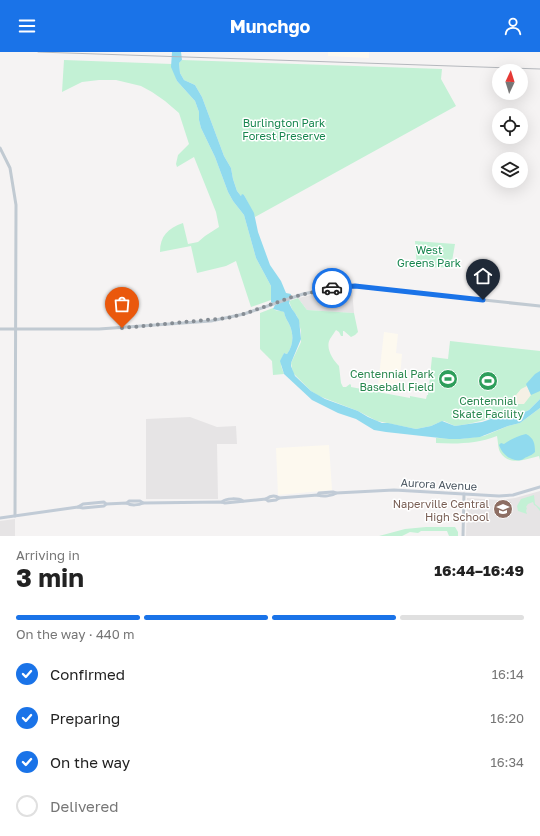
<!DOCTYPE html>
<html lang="en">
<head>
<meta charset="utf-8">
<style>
  body { margin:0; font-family:"Golos Text",sans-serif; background:#f2f2f2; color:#222; height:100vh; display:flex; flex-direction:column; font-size:15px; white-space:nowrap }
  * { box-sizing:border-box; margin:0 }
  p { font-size:13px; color:#767676 }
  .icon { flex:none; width:22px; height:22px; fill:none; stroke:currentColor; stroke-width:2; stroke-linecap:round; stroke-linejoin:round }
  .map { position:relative; height:484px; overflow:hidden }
  .details { display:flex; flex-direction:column; background:#fff; flex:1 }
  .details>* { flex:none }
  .needle { width:26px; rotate:4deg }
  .controls { position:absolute; left:492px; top:12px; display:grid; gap:8px }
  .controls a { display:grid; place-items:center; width:36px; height:36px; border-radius:50%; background:#fff; box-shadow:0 4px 16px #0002; font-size:20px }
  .pin { position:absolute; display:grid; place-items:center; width:34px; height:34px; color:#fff; margin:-41px -17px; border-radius:50% 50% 50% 0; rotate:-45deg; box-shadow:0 0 4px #0007 }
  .pin .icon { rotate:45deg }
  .courier { position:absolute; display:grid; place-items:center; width:40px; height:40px; margin:-20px; border:3px solid #1a73e8; border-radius:50%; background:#fff; color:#222; box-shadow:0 1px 5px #0007 }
  .headline em { font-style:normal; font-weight:700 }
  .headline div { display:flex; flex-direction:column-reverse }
  .headline { display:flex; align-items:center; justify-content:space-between; height:68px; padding:0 16px }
  h1 { font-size:26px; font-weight:700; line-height:30px }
  .bar { display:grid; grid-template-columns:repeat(4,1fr); gap:6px 4px; align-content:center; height:48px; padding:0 16px }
  .bar i { height:5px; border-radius:3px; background:#e0e0e0 }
  .bar .active { background:#1a73e8 }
  .bar p { grid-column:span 4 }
  ol { padding:0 16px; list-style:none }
  li { display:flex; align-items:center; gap:12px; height:44px }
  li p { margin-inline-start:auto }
  li .icon { padding:4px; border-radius:50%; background:#1a73e8; color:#fff; stroke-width:4 }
  li:last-child { color:#767676 }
  li i { width:22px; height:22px; border:2px solid #e0e0e0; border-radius:50% }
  header { display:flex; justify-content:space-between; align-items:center; height:52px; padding:0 16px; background:#1a73e8; color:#fff; font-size:18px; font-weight:700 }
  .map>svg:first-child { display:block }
  .commercial { fill:#fdf9ef }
  .education { fill:#e6e4e5 }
  .green { fill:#c3f1d5 }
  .sand { fill:#f5f0e5 }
  .water { fill:#90daee }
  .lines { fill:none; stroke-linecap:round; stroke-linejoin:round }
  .tertiary { stroke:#c1cad2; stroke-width:3 }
  .secondary { stroke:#c1cbd6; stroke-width:3 }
  .rail { stroke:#b5b8bd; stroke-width:1 }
  .done { stroke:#868d94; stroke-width:4; stroke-dasharray:0 7.2 }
  .route { stroke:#1a73e8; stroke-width:5 }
  .labels { text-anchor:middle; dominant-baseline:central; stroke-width:3; stroke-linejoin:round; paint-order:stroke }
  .park-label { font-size:11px; fill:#17864f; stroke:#fff }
  .leisure-label { font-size:11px; fill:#27864d; stroke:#fff; text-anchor:end }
  .street-label { font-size:11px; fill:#4a5661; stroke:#fff }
  .education-label { font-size:11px; fill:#785e54; stroke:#fff; text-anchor:end }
</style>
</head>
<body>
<header><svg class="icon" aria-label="menu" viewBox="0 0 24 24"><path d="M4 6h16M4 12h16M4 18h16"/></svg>Munchgo<svg class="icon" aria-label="person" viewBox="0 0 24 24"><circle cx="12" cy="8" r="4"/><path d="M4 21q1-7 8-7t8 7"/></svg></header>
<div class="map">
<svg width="540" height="484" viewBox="0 0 540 484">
  <rect width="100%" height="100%" fill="#f5f3f3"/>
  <g class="commercial">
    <polygon points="328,0 369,0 369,6 328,4"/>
    <polygon points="384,280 398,282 396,301 402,302 399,337 378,333"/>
    <polygon points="329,393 332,438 278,443 276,396"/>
  </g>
  <g class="education">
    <polygon points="352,237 354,261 307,258 298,246 325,240"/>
    <polygon points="190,365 217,375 236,374 237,392 217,392 218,447 146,447 146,367"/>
    <polygon points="540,439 540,484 466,484 467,446 500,448 515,446"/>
    <polygon points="15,467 15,484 0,484 0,469"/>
  </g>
  <g class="green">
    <path d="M 64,8 L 172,12 L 177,29 L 195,49 L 199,60 L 199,68 L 201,76 L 215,105 L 228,140 L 233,149 L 244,163 L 256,206 L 271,234 L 271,248 L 251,255 L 236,209 L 226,214 L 197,221 L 191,194 L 160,200 C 160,184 168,176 183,171 L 188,192 L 198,190 L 205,184 L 219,175 L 216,160 L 194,105 L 177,115 L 176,112 L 178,103 L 189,92 L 179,61 L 165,49 L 152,40 L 141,34 L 116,28 L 99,28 L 82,30 L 62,40 Z"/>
    <polygon points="182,8 442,17 441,27 456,54 255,165 244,143 241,144 237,139 233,127 231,116 224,104 202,45 195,33 184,28 180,21 179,11"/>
    <polygon points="415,189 455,192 451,215 417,216"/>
    <path d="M 298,246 L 307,258 L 354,261 L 358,280 L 355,283 L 351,285 L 344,279 L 343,279 L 343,284 L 341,284 L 339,280 L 336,278 C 334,281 332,284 330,287 C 325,296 333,308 339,314 L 341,331 L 343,335 L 346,335 L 350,332 L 351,333 L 351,335 L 410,346 L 410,344 L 426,347 L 427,343 L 428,343 L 432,305 L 448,307 L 450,289 L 540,299 L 540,347 L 529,358 L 510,367 L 497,365 L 468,372 L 455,374 L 444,369 L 440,370 L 431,374 L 416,377 L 377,369 L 358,359 L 319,344 L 311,339 L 293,321 L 291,311 L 301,290 L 301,279 L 297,264 L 292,257 L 289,249 Z"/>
    <path d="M 273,256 C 275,260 281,258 284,260 C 285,266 288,269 290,274 C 294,284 293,294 287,302 L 284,301 C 280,312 280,311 284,322 L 273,323 L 272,309 L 260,297 L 260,261 Z"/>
    <path d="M 540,356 L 540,408 L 539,404 C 526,407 509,415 500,400 C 498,396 498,389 497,384 C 476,392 457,392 436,391 L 436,386 L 460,387 L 484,384 L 508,374 L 520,371 Z"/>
    <polygon points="534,443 535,452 540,456 540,459 536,454 534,453 533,450 528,452 526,455 527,456 526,459 527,462 518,459 517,454 521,447"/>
    <polygon points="426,475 455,475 458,480 458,484 449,484 447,479 421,479 418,481 410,480 402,484 379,484 405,477"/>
  </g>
  <polygon class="sand" points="527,334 531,343 524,352 518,352 514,348 514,343 516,343 521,337"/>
  <g class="water">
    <path d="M 172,0 L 181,0 L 182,8 L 179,11 L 180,21 L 184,28 L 195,33 L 202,45 L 224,104 L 231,116 L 233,127 L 237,139 L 241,144 L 242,142 L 244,143 L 254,161 L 258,180 L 270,213 L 281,229 L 286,241 L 291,242 L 289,251 L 292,257 L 295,261 L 299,268 L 301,287 L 291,311 L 291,314 L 295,324 L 311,339 L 325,347 L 358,359 L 368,365 L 382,371 L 388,371 L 416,377 L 431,374 L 442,369 L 455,374 L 482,370 L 497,365 L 510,367 L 529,358 L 540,347 L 540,356 L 520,371 L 508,374 L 480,385 L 460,387 L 449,387 L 386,380 L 374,378 L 356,367 L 338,361 L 312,348 L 284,322 L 280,309 L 284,301 L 287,302 C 293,294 294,284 290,274 C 288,269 285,266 284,260 L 273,257 L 275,253 L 271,250 L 271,234 L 256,206 L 244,163 L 233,149 L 228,140 L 215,105 L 201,76 L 199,68 L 199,60 L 195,49 L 177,29 L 171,15 Z"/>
    <polygon points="540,319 540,339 531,343 526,332 535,322"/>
    <path d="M 526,382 C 534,386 535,392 535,400 C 532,403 531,403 527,405 C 525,405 523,408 521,408 C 511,410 502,402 499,393 L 501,391 L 504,392 C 511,387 518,384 526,382 Z"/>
  </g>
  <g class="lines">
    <g class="tertiary">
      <polyline points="0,96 10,116 16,153 15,464"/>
      <polyline points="0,277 99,277 211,269 244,262 303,242 332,236 350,234 540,254"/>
      <polyline points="463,484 464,442"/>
    </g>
    <g class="secondary">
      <polyline points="318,443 319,441 333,440 336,441 394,438 499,444 513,443 540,435"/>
      <path d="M 266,447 C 270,444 275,443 279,446 L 318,443 C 323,445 332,444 336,441"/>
      <path d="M 222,450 C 226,446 238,446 243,449"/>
      <polyline points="127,451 129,449 140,449 143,451 222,450 225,451 266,447 268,449 276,448 279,446"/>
      <path d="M 78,455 L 83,452 L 104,450 L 106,452 L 127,451 C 131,454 139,453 143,451"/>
      <polyline points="0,466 78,455 83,456 104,454 106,452"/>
    </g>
    <polyline class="rail" points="38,0 540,17"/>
  </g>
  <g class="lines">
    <polyline class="done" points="122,276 227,266 244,262 292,245 332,236"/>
    <polyline class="route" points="332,236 355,234 483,248"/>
  </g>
  <defs>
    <g id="stadium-disc" transform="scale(1)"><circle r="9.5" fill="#2e9e5b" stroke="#fff"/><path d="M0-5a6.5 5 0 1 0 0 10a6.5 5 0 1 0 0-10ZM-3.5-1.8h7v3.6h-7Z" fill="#fff"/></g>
    <g id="school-disc" transform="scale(1)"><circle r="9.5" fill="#8d6e63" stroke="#fff"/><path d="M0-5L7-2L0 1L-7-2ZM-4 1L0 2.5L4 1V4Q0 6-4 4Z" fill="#fff"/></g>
  </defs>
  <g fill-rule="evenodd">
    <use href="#stadium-disc" x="448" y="327"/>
    <use href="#stadium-disc" x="488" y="329"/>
    <use href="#school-disc" x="503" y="457"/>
  </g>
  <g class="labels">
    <g class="park-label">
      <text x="284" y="70">Burlington Park<tspan x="284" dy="13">Forest Preserve</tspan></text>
      <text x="429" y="197">West<tspan x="429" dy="13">Greens Park</tspan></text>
    </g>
    <g class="leisure-label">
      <text x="434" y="321">Centennial Park<tspan x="434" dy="13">Baseball Field</tspan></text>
      <text x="488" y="348" text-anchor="middle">Centennial<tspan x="488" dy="13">Skate Facility</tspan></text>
    </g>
    <g class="street-label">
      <text transform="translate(439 432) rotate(3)">Aurora Avenue</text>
    </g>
    <g class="education-label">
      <text x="489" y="451">Naperville Central<tspan x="489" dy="13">High School</tspan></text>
    </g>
  </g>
</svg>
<div class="controls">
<a><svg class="needle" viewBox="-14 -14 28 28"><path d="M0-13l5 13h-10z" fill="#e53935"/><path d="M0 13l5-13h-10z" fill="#767676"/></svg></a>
<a><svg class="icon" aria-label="locate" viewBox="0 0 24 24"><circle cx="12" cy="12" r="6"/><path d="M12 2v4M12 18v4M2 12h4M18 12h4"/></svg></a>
<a><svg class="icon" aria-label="layers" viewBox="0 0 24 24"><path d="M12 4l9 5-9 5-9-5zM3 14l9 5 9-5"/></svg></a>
</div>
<div class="pin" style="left:122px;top:276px;background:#ea580c"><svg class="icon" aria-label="bag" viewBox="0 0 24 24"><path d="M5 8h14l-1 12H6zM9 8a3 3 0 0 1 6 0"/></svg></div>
<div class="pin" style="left:483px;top:248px;background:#1f2937"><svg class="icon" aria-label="home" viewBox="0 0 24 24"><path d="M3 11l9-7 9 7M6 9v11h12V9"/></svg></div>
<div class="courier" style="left:332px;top:236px"><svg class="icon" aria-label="car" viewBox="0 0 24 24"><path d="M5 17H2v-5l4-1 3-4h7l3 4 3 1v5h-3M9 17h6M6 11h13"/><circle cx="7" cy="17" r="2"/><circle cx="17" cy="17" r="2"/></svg></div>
</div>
<section class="details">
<div class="headline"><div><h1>3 min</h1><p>Arriving in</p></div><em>16:44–16:49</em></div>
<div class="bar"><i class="active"></i><i class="active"></i><i class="active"></i><i></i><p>On the way · 440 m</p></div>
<ol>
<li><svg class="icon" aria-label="check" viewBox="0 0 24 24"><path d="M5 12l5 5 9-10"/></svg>Confirmed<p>16:14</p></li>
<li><svg class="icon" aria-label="check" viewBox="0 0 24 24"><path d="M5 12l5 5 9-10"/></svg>Preparing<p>16:20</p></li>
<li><svg class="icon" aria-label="check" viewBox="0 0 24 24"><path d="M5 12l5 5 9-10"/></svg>On the way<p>16:34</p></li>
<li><i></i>Delivered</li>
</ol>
</section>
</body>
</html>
